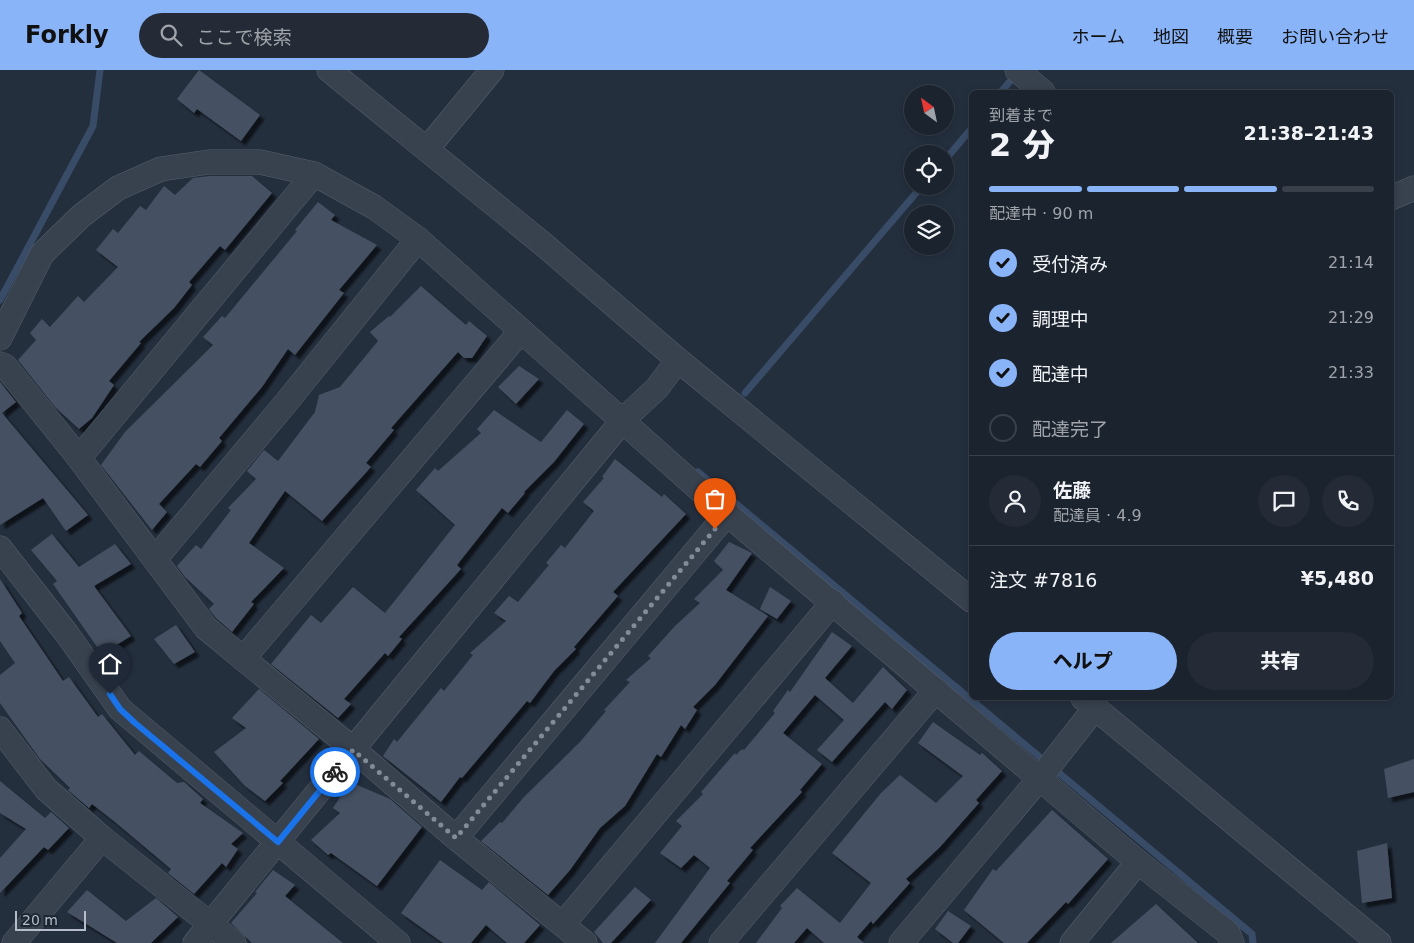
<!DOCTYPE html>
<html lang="ja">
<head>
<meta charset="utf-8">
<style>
  body { margin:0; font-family:"DejaVu Sans","Noto Sans JP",sans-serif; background:#242b36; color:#f1f3f6; height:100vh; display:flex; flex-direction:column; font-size:19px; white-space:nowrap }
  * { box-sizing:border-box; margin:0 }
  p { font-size:16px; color:#a0a4aa }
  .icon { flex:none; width:28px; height:28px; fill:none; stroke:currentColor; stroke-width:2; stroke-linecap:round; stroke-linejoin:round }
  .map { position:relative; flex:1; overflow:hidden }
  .details { position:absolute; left:969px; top:20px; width:425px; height:610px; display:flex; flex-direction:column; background:#1b232e; border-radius:8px; box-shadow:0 2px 8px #0003,0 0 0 1px #39404a }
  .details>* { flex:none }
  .needle { width:32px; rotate:327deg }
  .controls { position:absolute; left:904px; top:15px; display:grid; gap:10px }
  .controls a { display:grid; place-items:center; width:50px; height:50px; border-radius:50%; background:#1b232e; box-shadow:0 2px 8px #0003,0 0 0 1px #39404a; font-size:25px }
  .scale { position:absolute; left:15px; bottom:12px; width:71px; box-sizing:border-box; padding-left:5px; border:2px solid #b4bcc9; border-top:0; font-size:14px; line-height:18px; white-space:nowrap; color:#b4bcc9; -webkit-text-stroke:4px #1d2633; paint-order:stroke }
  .pin { position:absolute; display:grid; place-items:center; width:42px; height:42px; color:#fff; margin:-51px -21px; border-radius:50% 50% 50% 0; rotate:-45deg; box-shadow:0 0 5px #0007 }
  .pin .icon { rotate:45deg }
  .courier { position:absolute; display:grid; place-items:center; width:50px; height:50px; margin:-25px; border:4px solid #1a73e8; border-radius:50%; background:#fff; color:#222; box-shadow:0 1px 6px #0007 }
  .headline em { font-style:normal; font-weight:800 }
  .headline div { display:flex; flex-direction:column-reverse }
  .headline { display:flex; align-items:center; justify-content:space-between; height:85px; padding:0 20px }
  h1 { font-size:32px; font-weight:800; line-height:38px }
  .bar { display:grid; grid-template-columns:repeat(4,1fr); gap:8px 5px; align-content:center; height:60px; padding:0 20px }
  .bar i { height:6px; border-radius:4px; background:#39404a }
  .bar .current { background:#8ab4f8 }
  .bar p { grid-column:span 4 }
  .line { display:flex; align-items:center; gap:12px; padding:0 20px; border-top:1px solid #39404a }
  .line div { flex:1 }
  .round { display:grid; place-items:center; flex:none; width:52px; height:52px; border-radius:26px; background:#242b36 }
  ol { padding:0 20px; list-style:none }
  li { display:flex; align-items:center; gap:15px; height:55px }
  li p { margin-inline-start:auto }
  li .icon { padding:5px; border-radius:50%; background:#8ab4f8; color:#111; stroke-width:4 }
  li:last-child { color:#a0a4aa }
  li i { width:28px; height:28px; border:2px solid #39404a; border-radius:50% }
  .cta { display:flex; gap:10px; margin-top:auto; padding:10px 20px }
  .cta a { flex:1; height:58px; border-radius:30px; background:#8ab4f8; color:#111; font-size:20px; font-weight:800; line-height:58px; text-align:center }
  .cta a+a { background:#242b36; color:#f1f3f6 }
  header { display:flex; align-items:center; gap:30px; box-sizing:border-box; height:70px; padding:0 25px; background:#8ab4f8; color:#111 }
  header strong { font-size:24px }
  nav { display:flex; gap:28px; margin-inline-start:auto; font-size:18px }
  .search { width:350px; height:45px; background:#242b36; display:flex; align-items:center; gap:12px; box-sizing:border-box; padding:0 18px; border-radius:28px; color:#a0a4aa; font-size:19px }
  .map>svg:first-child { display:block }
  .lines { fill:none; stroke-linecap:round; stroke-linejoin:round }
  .stream { stroke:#394c67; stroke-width:7 }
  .building { fill:#455162; filter:url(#shadow) }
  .minor-casing { stroke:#565f6c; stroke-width:25 }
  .minor { stroke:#38414e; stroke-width:24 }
  .done { stroke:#828b98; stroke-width:5; stroke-dasharray:0 9 }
  .route { stroke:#1a73e8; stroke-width:6 }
</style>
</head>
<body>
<header>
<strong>Forkly</strong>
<div class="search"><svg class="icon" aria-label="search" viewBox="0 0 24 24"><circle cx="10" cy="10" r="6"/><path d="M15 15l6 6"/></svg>ここで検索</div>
<nav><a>ホーム</a><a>地図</a><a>概要</a><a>お問い合わせ</a></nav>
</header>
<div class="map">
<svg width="1414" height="873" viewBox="0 0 1414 873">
  <defs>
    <filter id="shadow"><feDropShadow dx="4.5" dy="4.5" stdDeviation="1" flood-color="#0009"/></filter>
  </defs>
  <rect width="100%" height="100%" fill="#242f3e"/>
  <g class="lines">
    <g class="stream">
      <polyline points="1001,22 1016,4"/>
      <polyline points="945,90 971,59"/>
      <polyline points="0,230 93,56 100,0"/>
      <polyline points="745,323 922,116"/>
      <polyline points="698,402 1252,864 1253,873"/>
    </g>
  </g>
  <g class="building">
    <polygon points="199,0 260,45 241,71 197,39 194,43 177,29"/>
    <polygon points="210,106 252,106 272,123 225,180 220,176 189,212 192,215 174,238 139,272 141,273 109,311 114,315 92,348 79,359 55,337 18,290 36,270 30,263 42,249 50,257 78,226 84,232 118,197 96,180 113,159 118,163 140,136 146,140 164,116 175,125 193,108"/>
    <polygon points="318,132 335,145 331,150 377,175 339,220 344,223 295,285 288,279 262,317 219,368 222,371 200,397 196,394 159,434 167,442 152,460 101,395 125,362 213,275 203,267 222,246 225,248 297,161 295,160"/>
    <polygon points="421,216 466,255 469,251 487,266 472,288 464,288 458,282 391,358 394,360 366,393 371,397 322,451 285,421 249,473 284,498 251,532 254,534 232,562 216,548 209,539 214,534 185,507 177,496 196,475 201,479 231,440 228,438 256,409 247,401 264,380 278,391 315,342 319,325 340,317 378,271 370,262 389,246 390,247"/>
    <polygon points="519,296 539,309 516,334 498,317"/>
    <polygon points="0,312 16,332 2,343 88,445 66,461 43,428 0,455"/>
    <polygon points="494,340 541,372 567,340 584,354 554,392 524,422 525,423 508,443 502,438 457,495 461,499 399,567 402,569 388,586 385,583 344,629 351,634 338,648 271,594 311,545 321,553 353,517 385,543 455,455 416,420 435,398 438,401 481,363 477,359"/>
    <polygon points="615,389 662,427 664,424 686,444 613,522 618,526 574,577 576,579 554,601 530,633 527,631 462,708 460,707 441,732 383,686 394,669 397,672 441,618 444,621 473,585 470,583 506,551 494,543 509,526 518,532 549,495 546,493 561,475 565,478 594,441 583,432 604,408 602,407"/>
    <polygon points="52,464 79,497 115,474 131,494 94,516 131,566 102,584 53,514 57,511 31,480"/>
    <polygon points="729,472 752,483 726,520 768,546 715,615 693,637 697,640 685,659 681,655 661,687 657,684 625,736 600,758 570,800 548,825 481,771 500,752 502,753 524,727 580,672 606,641 604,640 630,612 626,610 651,588 648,586 675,556 700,533 694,529 723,500 714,491"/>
    <polygon points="0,509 22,543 19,546 63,611 69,607 98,647 102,644 135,685 139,681 177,713 184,712 203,729 200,733 243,763 231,774 238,779 226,797 222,793 194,824 168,803 171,799 115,752 92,734 89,738 68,720 70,718 40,689 0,633 0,605 15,593 0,571"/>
    <polygon points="770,517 791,531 777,549 760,539"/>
    <polygon points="176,555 195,582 174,594 154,569"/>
    <polygon points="832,562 852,576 825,608 853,633 883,597 907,620 892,639 885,632 832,692 817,680 844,650 815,625 783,663 822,694 800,720 802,722 750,778 753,780 727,811 730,813 681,873 655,873 710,798 694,785 681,798 660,783 682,756 676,751 703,724 701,722 735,683 736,685 742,679 744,680 775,643 773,641 788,620 790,622"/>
    <polygon points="259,619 319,669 280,711 283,713 265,731 245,716 214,682 246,658 232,648"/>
    <polygon points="933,652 980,685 982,683 1002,701 976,730 979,733 940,777 906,809 910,813 873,854 871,851 857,867 864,873 824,873 807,858 794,873 756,873 782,838 780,836 797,818 840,853 871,813 832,783 881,723 900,705 936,733 963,706 918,673"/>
    <polygon points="1414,689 1414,722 1388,728 1384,699"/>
    <polygon points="0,711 45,748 51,742 69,758 48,780 44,777 0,823 0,788 26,759 0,743"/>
    <polygon points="350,712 390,729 422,757 377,816 331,783 328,785 311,770 340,743 333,738"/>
    <polygon points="1052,740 1108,789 1068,834 1066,832 1027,873 1004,873 964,840 993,799 996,801"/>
    <polygon points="1387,773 1392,828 1362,833 1357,781"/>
    <polygon points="440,790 482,820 489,812 540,855 524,873 507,873 486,855 471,873 443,873 401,843"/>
    <polygon points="273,800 295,815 285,826 343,873 252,873 231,853 257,823 255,822"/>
    <polygon points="635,817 651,830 611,873 603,873 594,862"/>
    <polygon points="87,820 126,851 156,828 178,847 151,873 117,873 67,842"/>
    <polygon points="1156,834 1198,873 1111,873"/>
    <polygon points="948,841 971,856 958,873 953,873 935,859"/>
  </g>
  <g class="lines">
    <g class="minor-casing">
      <g id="minor">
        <polyline points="329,0 543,174 678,290 971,530"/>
        <polyline points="1017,0 1043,22"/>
        <polyline points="427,79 492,0"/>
        <polyline points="1391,128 1414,118"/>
        <polyline points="0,268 42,184 81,146 118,118 161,99 209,92 260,92 314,104 374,137 418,169 727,444 1138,792 1228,863 1232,873"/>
        <polyline points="0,294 5,296 79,388 206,558 353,679 623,350 657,318 678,290"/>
        <polyline points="79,388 314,104"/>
        <polyline points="0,478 67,564 120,639 398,873"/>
        <polyline points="155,489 285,334 418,169"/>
        <polyline points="243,589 520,262"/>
        <polyline points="1083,628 1379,873"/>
        <polyline points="0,659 46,719 102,768 234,873"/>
        <polyline points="456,768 727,444"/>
        <polyline points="563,854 833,532"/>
        <polyline points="14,873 102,768"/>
        <polyline points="195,873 353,679 456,768 585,873"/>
        <polyline points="721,873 936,620"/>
        <polyline points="901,873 1040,708 1095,638"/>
        <polyline points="1072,873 1138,792"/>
      </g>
    </g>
    <use href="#minor" class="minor"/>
  </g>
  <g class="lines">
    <polyline class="done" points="335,702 353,680 456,768 715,459"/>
    <polyline class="route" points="110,624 120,639 135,653 278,772 335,702"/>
  </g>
</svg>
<div class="controls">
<a><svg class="needle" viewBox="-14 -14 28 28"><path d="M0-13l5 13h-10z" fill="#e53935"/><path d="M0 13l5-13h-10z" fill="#a0a4aa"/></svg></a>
<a><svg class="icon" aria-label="locate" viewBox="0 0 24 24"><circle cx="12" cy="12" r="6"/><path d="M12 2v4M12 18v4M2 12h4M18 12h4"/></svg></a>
<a><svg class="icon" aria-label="layers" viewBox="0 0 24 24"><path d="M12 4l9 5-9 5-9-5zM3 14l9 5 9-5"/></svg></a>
</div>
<div class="scale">20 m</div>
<div class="pin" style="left:715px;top:459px;background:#ea580c"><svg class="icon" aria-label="bag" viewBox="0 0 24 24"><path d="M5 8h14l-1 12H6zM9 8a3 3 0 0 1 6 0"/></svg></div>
<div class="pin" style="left:110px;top:624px;background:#1f2937"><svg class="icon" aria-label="home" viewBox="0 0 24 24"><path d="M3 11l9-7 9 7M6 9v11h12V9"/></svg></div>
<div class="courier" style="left:335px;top:702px"><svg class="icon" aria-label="bike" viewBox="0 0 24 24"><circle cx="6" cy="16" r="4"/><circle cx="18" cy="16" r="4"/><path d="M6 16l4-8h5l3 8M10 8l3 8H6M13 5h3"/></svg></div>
<section class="details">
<div class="headline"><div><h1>2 分</h1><p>到着まで</p></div><em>21:38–21:43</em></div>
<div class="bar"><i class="current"></i><i class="current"></i><i class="current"></i><i></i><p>配達中 · 90 m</p></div>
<ol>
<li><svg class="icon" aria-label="check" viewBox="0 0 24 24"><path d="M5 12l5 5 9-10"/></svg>受付済み<p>21:14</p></li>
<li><svg class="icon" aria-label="check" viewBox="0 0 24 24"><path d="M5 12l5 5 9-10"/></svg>調理中<p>21:29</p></li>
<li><svg class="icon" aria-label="check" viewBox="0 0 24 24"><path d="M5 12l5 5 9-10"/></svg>配達中<p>21:33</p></li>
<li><i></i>配達完了</li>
</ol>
<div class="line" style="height:90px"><a class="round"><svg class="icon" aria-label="person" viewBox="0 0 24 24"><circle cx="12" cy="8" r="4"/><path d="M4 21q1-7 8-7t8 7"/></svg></a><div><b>佐藤</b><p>配達員 · 4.9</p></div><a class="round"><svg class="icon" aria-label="chat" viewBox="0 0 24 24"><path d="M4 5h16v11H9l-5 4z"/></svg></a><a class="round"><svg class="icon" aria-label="phone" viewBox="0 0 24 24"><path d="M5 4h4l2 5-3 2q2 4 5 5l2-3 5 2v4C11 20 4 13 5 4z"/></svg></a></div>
<div class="line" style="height:65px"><div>注文 #7816</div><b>¥5,480</b></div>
<div class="cta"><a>ヘルプ</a><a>共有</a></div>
</section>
</div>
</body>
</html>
